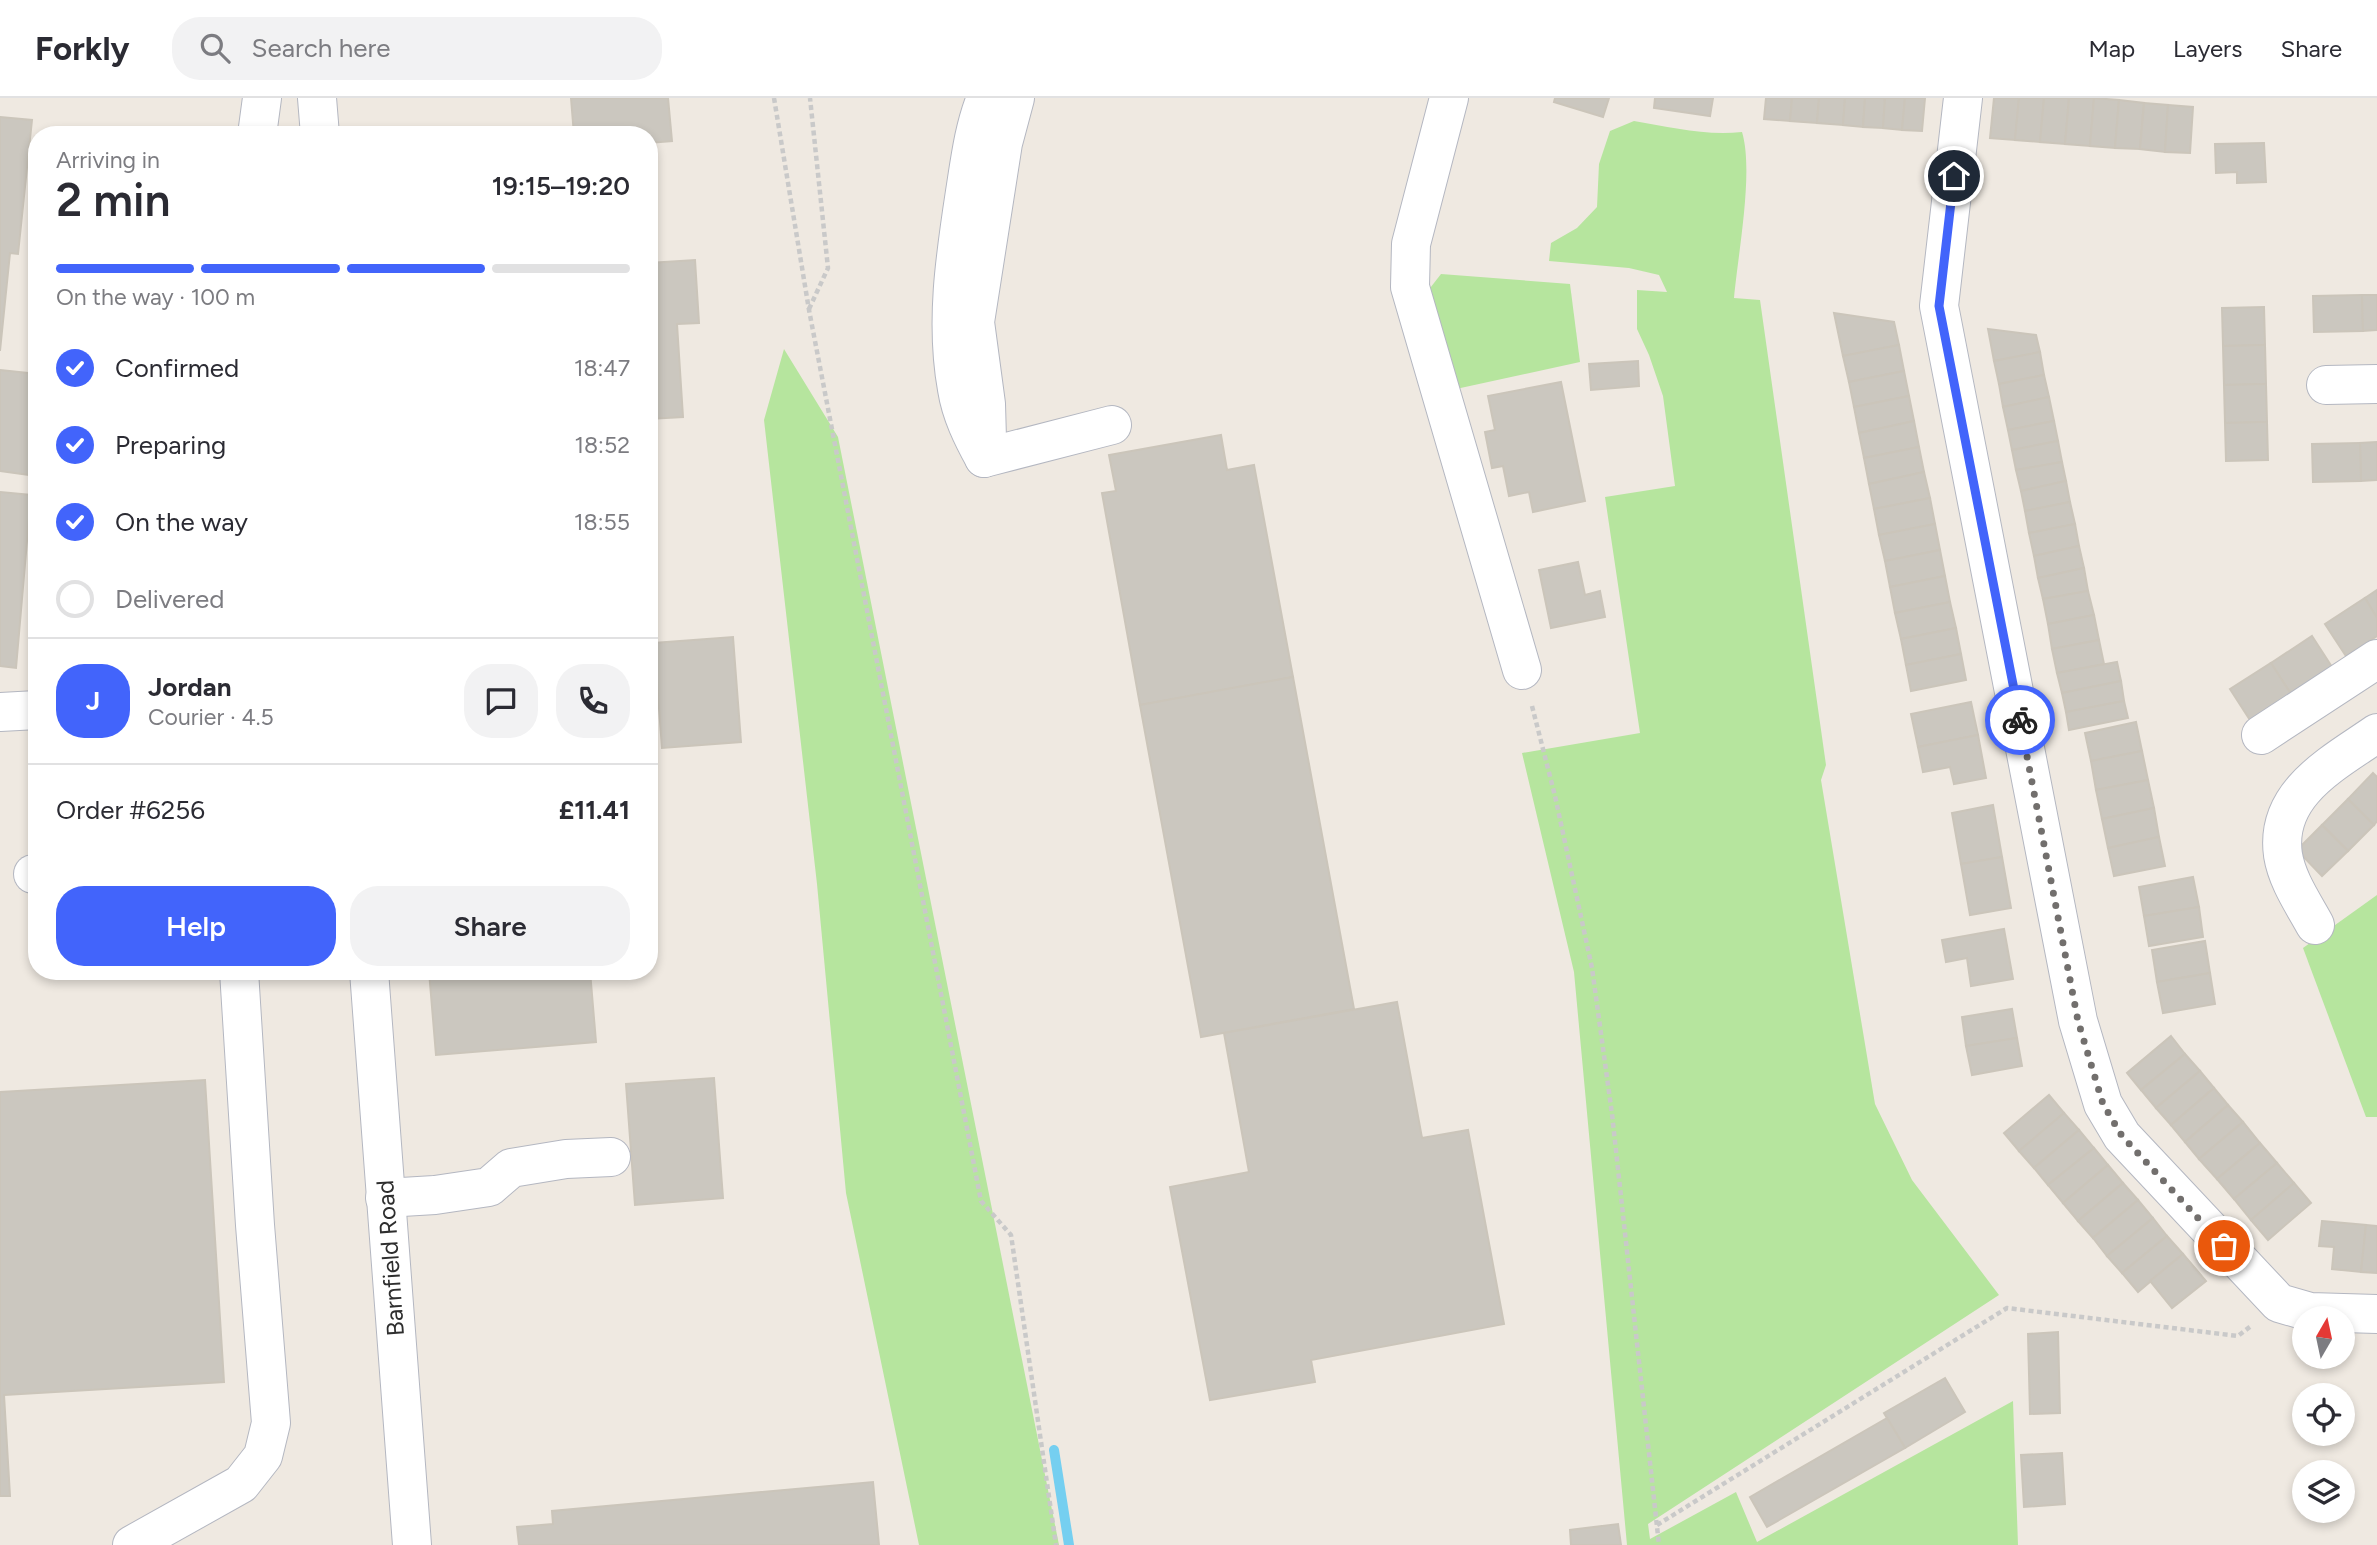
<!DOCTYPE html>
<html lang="en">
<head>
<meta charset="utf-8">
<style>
  body { margin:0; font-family:Figtree,sans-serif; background:#f2f2f3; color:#2b2b33; height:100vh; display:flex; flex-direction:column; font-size:26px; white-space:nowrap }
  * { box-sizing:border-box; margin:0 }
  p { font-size:23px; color:#7c7c81 }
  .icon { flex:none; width:38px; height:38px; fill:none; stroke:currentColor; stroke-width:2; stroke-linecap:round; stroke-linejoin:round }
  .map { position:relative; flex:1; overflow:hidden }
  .side { position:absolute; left:28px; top:28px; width:630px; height:854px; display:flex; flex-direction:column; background:#fff; border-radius:28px; box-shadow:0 4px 10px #0003 }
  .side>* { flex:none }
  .needle { width:46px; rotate:9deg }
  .buttons { position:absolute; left:2292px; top:1208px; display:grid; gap:14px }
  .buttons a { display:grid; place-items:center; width:63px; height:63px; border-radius:50%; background:#fff; box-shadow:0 4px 10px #0003; font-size:35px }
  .pin { position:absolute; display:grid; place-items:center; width:60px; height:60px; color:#fff; margin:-30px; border:4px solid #fff; border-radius:50%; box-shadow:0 2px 7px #0007 }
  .courier { position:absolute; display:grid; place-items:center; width:70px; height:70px; margin:-35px; border:5px solid #4264fb; border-radius:50%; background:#fff; color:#222; box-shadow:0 2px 9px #0007 }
  .headline em { font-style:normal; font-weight:600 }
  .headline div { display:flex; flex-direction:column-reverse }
  .headline { display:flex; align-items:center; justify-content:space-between; height:119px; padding:0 28px }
  h1 { font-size:46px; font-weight:600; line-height:52px }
  .bar { display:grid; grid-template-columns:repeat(4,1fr); gap:10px 7px; align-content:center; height:84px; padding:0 28px }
  .bar i { height:9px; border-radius:5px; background:#e1e1e2 }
  .bar .active { background:#4264fb }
  .bar p { grid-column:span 4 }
  .line { display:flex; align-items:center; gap:18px; padding:0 28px; border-top:2px solid #e1e1e2 }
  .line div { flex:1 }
  .round { display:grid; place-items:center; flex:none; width:74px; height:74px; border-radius:28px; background:#f2f2f3 }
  ol { padding:0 28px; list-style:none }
  li { display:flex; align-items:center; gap:21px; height:77px }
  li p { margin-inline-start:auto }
  li .icon { padding:7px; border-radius:50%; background:#4264fb; color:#fff; stroke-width:4 }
  li:last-child { color:#7c7c81 }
  li i { width:38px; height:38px; border:4px solid #e1e1e2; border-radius:50% }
  .button { display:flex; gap:14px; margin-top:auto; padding:14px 28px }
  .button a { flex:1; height:80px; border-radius:28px; background:#4264fb; color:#fff; font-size:28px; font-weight:600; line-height:80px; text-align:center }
  .button a+a { background:#f2f2f3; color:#2b2b33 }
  header { display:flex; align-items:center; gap:42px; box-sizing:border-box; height:98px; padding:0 35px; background:#fff; border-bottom:2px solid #e1e1e2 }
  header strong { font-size:33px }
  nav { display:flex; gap:38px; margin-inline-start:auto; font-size:24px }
  .search { width:490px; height:63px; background:#f2f2f3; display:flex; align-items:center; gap:18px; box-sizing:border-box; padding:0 24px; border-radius:28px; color:#7c7c81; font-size:26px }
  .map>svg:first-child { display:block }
  .green { fill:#b6e59e }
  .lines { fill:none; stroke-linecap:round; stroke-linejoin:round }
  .stream { stroke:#75cff0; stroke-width:10 }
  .building { fill:#cbc7bf; stroke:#cbc5ba; stroke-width:2 }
  .minor-casing { stroke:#b4b7c1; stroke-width:40 }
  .path { stroke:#c9c9c9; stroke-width:4.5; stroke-dasharray:5 3.5; stroke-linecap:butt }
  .minor { stroke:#fff; stroke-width:38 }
  .done { stroke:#726f6d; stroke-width:7; stroke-dasharray:0 12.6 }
  .route { stroke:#4264fb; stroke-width:9 }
  .labels { text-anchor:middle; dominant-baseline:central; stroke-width:5; stroke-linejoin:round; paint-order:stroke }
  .street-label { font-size:24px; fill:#2e2e2e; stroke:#fff }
</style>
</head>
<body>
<header>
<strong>Forkly</strong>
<div class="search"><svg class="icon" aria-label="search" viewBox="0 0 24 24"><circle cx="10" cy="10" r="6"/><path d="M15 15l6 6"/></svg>Search here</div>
<nav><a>Map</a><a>Layers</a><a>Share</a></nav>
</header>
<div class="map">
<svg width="2377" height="1447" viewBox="0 0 2377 1447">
  <rect width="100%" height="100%" fill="#efe9e1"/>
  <g class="green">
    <path d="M 1634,23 C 1670,29 1705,38 1742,34 C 1754,74 1738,155 1734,200 L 1760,202 L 1826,667 L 1821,682 L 1875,1006 L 1912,1082 L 1999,1197 L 1648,1426 L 1650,1441 L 1736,1394 L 1757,1444 L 2013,1303 L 2018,1447 L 1627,1447 L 1574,874 L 1522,655 L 1640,635 L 1605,399 L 1675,388 L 1663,298 L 1649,257 L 1637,231 L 1637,192 L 1667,194 L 1659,177 L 1629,170 L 1549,163 L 1551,145 L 1577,130 L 1597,109 L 1599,66 L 1610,33 Z"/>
    <polygon points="1441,176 1570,186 1580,264 1456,291 1427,194"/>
    <polygon points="784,251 838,339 1059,1447 919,1447 846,1095 817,786 764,322"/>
    <polygon points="2377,797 2377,1019 2366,1019 2303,850"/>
  </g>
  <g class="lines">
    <polyline class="stream" points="1054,1352 1069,1447"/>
  </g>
  <g class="building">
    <polygon points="571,0 668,0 672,43 649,45 649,37 574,37"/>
    <polygon points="1555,0 1609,0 1603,19 1554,4"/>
    <polygon points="1655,0 1713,0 1710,18 1654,10"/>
    <polygon points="1766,0 1792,0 1790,23 1764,21"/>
    <polygon points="1792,0 1819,0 1817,25 1790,23"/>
    <polygon points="1819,0 1845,0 1843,27 1817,25"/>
    <polygon points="1845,0 1865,0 1863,29 1843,27"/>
    <polygon points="1865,0 1885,0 1883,30 1863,29"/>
    <polygon points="1885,0 1905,0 1902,32 1883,30"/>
    <polygon points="1905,0 1925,0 1922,33 1902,32"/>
    <polygon points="1994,0 2019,0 2015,42 1990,40"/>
    <polygon points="2019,0 2044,0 2040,44 2015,42"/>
    <polygon points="2044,0 2069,0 2065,46 2040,44"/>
    <polygon points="2069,0 2094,0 2090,48 2065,46"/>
    <polygon points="2094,0 2119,2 2115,50 2090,48"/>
    <polygon points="2119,2 2144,5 2140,51 2115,50"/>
    <polygon points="2144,5 2168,7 2165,54 2140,51"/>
    <polygon points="2168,7 2193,9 2190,55 2165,54"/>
    <polygon points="0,19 32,22 18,156 10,155 0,253"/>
    <polygon points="2264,45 2266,84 2237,85 2237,74 2216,75 2215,46"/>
    <polygon points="695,162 699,225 677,226 683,319 649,321 649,165"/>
    <polygon points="2362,197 2363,233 2314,234 2313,198"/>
    <polygon points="2362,197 2377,197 2377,232 2363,233"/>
    <polygon points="2264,209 2265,247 2223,248 2222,210"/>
    <polygon points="1834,215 1894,224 1899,247 1843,258"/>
    <polygon points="1988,231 2036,237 2040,254 1994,263"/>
    <polygon points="1899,247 1904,273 1849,284 1843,258"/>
    <polygon points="2265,247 2266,286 2224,287 2223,248"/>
    <polygon points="2040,254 2044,277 1999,286 1994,263"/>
    <polygon points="1638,263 1639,288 1591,292 1589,266"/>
    <polygon points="0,272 37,276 37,378 0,373"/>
    <polygon points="1904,273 1909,298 1854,309 1849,284"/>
    <polygon points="2044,277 2049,299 2003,309 1999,286"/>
    <polygon points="1561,284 1585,403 1533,414 1529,394 1509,398 1503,368 1492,370 1485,334 1495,332 1488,298"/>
    <polygon points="2266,286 2267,324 2225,325 2224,287"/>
    <polygon points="1909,298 1914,323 1859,335 1854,309"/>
    <polygon points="2049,299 2054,323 2008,332 2003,309"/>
    <polygon points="1914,323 1919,349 1864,360 1859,335"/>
    <polygon points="2054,323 2058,343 2012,352 2008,332"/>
    <polygon points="2267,324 2268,362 2226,363 2225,325"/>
    <polygon points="1221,337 1227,372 1254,367 1293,579 1140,607 1102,395 1116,393 1109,357"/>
    <polygon points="2058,343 2062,364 2016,372 2012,352"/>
    <polygon points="2377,344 2377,382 2361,383 2360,345"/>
    <polygon points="2360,345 2361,383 2313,384 2312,346"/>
    <polygon points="1919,349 1924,374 1869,386 1864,360"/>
    <polygon points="2062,364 2066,383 2021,393 2016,372"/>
    <polygon points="1924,374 1930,400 1874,411 1869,386"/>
    <polygon points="2066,383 2070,404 2025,413 2021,393"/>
    <polygon points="0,394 31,397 16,570 0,568"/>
    <polygon points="1930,400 1935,426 1879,437 1874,411"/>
    <polygon points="2070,404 2075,426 2029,435 2025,413"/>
    <polygon points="1935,426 1940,452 1885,463 1879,437"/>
    <polygon points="2075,426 2079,448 2034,458 2029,435"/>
    <polygon points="2079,448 2084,470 2038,480 2034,458"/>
    <polygon points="1940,452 1945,478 1890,489 1885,463"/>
    <polygon points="1578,464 1585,497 1600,493 1605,519 1551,530 1539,472"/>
    <polygon points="2084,470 2088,493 2043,501 2038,480"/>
    <polygon points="1945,478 1950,504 1895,515 1890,489"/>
    <polygon points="2377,492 2377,520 2365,500"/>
    <polygon points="2088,493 2094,517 2048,526 2043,501"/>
    <polygon points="2365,500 2377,520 2377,538 2346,558 2325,526"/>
    <polygon points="1950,504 1956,530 1901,541 1895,515"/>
    <polygon points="2094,517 2099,542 2052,551 2048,526"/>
    <polygon points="1956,530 1961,556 1906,567 1901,541"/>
    <polygon points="2312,538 2332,569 2291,596 2271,565"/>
    <polygon points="733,539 741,644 662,650 654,545"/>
    <polygon points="2099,542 2104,566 2057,575 2052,551"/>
    <polygon points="1961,556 1966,582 1911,593 1906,567"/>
    <polygon points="2117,564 2121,583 2062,595 2057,575"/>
    <polygon points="2271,565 2291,596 2250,622 2230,591"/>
    <polygon points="1293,579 1354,911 1201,939 1140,607"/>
    <polygon points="2121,583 2124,603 2066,614 2062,595"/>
    <polygon points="2124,603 2128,620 2069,632 2066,614"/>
    <polygon points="1971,604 1978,637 1918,649 1911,616"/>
    <polygon points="2136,624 2142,653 2091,663 2085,635"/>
    <polygon points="1978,637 1986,680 1954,686 1950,669 1923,674 1918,649"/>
    <polygon points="2142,653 2148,682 2096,692 2091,663"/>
    <polygon points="2373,675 2377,679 2377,723 2374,727 2348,701"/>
    <polygon points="2148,682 2154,710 2102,721 2096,692"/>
    <polygon points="2348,701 2374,727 2348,753 2322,727"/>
    <polygon points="1993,707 2002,759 1961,766 1952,715"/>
    <polygon points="2154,710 2159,739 2108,750 2102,721"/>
    <polygon points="2322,727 2348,753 2322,778 2297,752"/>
    <polygon points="2159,739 2165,768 2114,778 2108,750"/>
    <polygon points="2002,759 2011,810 1970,817 1961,766"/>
    <polygon points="2193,779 2199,809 2144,818 2139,789"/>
    <polygon points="2199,809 2203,839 2149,848 2144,818"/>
    <polygon points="2004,831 2013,881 1971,888 1967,860 1946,864 1942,842"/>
    <polygon points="2205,843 2210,875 2157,884 2152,852"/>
    <polygon points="429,873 590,873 596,944 436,957"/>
    <polygon points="2210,875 2215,906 2163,915 2157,884"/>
    <polygon points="1397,904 1422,1040 1468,1032 1504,1226 1311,1262 1315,1284 1210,1302 1170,1089 1249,1074 1224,935"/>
    <polygon points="2012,911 2017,940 1966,948 1962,919"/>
    <polygon points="2171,938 2185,956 2141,992 2127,975"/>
    <polygon points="2017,940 2022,968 1972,977 1966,948"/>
    <polygon points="2185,956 2200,973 2156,1010 2141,992"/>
    <polygon points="2200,973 2214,990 2171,1027 2156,1010"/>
    <polygon points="714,980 723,1100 635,1107 626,986"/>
    <polygon points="205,982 224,1284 4,1297 10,1398 0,1398 0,994"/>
    <polygon points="2214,990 2228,1007 2185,1044 2171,1027"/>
    <polygon points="2049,997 2064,1015 2019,1053 2004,1035"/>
    <polygon points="2228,1007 2243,1024 2199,1061 2185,1044"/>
    <polygon points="2064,1015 2079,1032 2034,1070 2019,1053"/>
    <polygon points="2243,1024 2260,1045 2217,1081 2199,1061"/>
    <polygon points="2079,1032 2094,1050 2048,1087 2034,1070"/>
    <polygon points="2260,1045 2277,1065 2234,1101 2217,1081"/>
    <polygon points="2094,1050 2108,1067 2063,1105 2048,1087"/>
    <polygon points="2277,1065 2294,1085 2251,1122 2234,1101"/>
    <polygon points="2108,1067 2123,1085 2078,1123 2063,1105"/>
    <polygon points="2123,1085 2138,1102 2093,1140 2078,1123"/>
    <polygon points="2294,1085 2311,1105 2268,1142 2251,1122"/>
    <polygon points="2138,1102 2153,1120 2107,1158 2093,1140"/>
    <polygon points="2153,1120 2167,1138 2122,1175 2107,1158"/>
    <polygon points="2322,1123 2366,1127 2361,1174 2332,1171 2334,1149 2319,1148"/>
    <polygon points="2366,1127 2377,1128 2377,1175 2361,1174"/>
    <polygon points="2167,1138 2183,1156 2138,1194 2122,1175"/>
    <polygon points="2183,1156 2206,1183 2172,1210 2150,1183"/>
    <polygon points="2058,1234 2060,1315 2030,1316 2028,1236"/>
    <polygon points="1945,1280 1965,1314 1905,1350 1884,1315"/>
    <polygon points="1887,1320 1905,1350 1767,1429 1750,1399"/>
    <polygon points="2062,1355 2065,1406 2024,1409 2021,1357"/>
    <polygon points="873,1384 879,1447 519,1447 517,1429 553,1426 552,1413"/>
    <polygon points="1618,1426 1621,1447 1571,1447 1570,1432"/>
  </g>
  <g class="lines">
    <g class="minor-casing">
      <g id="minor">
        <polyline points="317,0 320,37"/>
        <polyline points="1449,0 1411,146 1410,189 1522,572"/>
        <polyline points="1963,0 1939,208 2078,923 2103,1006 2122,1038 2279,1205 2310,1214 2377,1216"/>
        <polyline points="257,37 262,0"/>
        <polyline points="2326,287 2377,286"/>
        <polyline points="987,341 986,306 975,224 1003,45 1015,0"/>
        <path d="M 984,360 C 972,338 961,316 957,291 C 945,225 955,159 965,94 C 970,62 974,29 986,0"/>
        <polyline points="984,360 1112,327"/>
        <polyline points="0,614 37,612"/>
        <polyline points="2261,637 2377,561"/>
        <polyline points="33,776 37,776"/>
        <path d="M 2315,827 C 2303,805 2287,782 2283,757 C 2274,695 2334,665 2377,635"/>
        <polyline points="369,873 412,1447"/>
        <polyline points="385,1100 435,1097 489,1089 511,1070 566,1061 611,1059"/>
        <polyline points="132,1447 241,1386 263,1358 271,1325 255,1127 239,873"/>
      </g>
    </g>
    <g class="path">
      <polyline points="774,0 809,212 981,1103 1011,1137 1056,1447"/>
      <polyline points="809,211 828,170 810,0"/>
      <polyline points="1532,608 1555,698 1592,870 1612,1016 1659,1447"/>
      <polyline points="1657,1427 2007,1210 2238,1238 2251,1228"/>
    </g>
    <use href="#minor" class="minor"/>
  </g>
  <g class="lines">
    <polyline class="done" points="2020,622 2078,923 2103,1006 2122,1038 2224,1148"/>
    <polyline class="route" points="1954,78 1939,208 2020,622"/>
  </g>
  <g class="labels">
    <g class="street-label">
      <text transform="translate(390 1160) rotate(-94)">Barnfield Road</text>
    </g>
  </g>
</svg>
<div class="buttons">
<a><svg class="needle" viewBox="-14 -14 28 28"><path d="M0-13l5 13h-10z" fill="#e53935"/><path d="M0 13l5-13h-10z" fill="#7c7c81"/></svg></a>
<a><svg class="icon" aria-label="locate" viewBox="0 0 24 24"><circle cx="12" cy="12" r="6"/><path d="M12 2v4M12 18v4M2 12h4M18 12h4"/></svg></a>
<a><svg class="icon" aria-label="layers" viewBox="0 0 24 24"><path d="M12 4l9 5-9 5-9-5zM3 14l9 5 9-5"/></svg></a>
</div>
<div class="pin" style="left:2224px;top:1148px;background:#ea580c"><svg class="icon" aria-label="bag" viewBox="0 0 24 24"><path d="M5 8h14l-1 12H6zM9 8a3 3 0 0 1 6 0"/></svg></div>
<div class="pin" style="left:1954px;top:78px;background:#1f2937"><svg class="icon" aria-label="home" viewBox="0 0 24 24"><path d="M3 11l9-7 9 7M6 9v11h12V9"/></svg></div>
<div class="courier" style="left:2020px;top:622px"><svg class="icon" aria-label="bike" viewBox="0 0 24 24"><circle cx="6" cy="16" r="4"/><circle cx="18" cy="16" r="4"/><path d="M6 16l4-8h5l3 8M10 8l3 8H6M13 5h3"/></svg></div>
<section class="side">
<div class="headline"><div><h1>2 min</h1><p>Arriving in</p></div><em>19:15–19:20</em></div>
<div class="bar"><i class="active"></i><i class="active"></i><i class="active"></i><i></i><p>On the way · 100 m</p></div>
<ol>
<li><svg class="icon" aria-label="check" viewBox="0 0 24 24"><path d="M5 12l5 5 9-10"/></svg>Confirmed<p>18:47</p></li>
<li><svg class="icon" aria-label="check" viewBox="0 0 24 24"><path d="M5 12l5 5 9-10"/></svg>Preparing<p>18:52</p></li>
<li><svg class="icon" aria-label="check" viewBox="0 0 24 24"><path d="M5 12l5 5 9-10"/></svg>On the way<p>18:55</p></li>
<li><i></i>Delivered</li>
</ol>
<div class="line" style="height:126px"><b class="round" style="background:#4264fb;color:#fff">J</b><div><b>Jordan</b><p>Courier · 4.5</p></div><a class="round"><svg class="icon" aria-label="chat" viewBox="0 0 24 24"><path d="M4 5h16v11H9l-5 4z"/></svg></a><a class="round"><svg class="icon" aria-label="phone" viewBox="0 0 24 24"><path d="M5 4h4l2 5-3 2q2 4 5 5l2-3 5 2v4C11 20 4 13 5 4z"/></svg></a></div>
<div class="line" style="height:91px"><div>Order #6256</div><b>£11.41</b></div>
<div class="button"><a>Help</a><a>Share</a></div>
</section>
</div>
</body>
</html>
